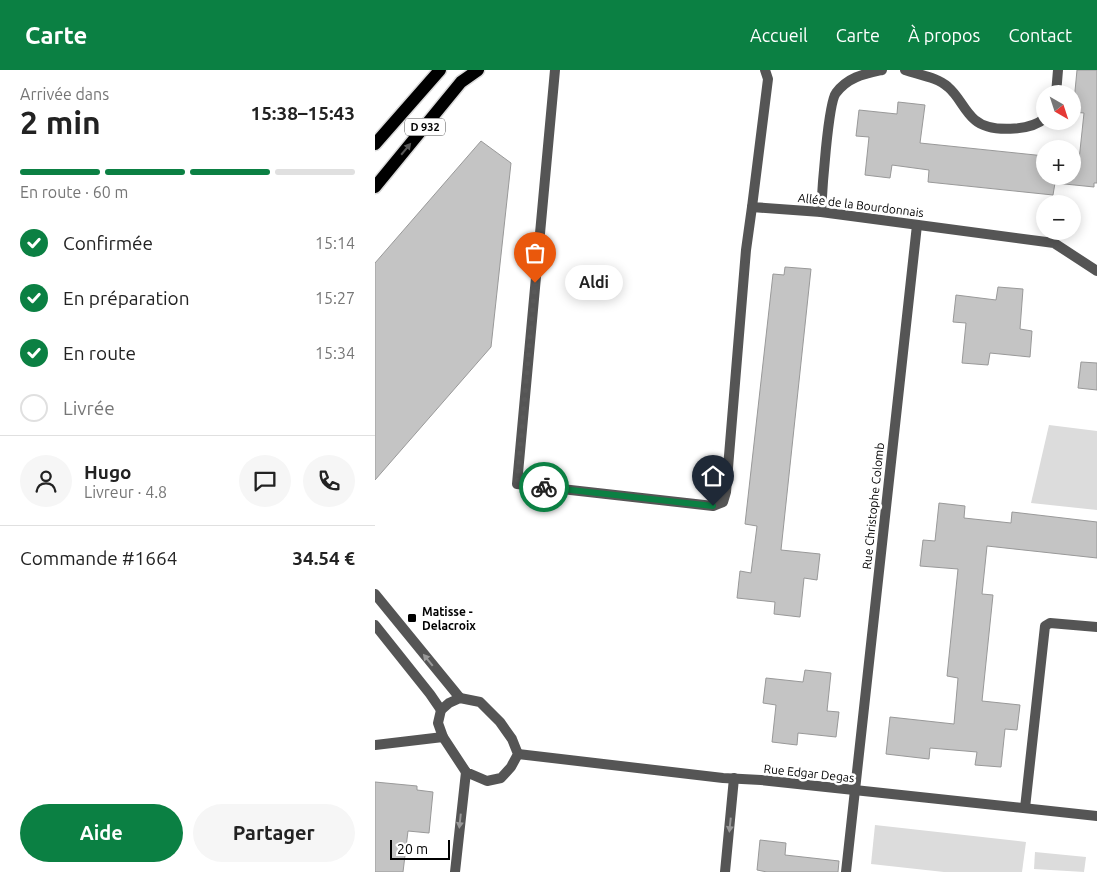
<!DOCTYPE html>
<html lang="fr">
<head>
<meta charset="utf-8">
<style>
  body { margin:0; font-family:Ubuntu,sans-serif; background:#f6f6f6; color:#222; height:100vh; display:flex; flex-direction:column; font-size:19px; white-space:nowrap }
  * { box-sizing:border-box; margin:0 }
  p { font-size:16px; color:#767676 }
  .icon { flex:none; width:28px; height:28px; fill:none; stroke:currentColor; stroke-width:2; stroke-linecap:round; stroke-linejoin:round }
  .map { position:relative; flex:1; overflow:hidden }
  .panel { display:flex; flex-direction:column; background:#fff; width:375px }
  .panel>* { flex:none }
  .needle { width:32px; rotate:141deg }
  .buttons { position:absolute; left:661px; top:15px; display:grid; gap:10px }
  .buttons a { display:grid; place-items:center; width:45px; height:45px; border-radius:50%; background:#fff; box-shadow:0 2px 12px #0003; font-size:25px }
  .scale { position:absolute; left:15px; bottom:12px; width:60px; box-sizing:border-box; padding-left:5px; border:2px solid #000; border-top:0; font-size:14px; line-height:18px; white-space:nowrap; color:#000; -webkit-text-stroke:4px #fff; paint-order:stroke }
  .pin { position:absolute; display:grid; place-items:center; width:42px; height:42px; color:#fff; margin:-51px -21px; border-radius:50% 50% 50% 0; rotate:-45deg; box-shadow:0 0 5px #0007 }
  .pin .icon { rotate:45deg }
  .courier { position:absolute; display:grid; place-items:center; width:50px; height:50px; margin:-25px; border:4px solid #0b8043; border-radius:50%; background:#fff; color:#222; box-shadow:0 1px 6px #0007 }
  .bubble { position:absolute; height:35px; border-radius:18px; background:#fff; box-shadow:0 2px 12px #0003; font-size:16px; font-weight:700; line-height:35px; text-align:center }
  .head em { font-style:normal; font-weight:700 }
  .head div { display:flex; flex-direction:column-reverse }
  .head { display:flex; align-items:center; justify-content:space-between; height:85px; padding:0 20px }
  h1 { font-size:32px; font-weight:700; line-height:38px }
  .bar { display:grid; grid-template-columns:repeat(4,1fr); gap:8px 5px; align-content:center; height:60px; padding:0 20px }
  .bar i { height:6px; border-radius:4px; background:#e0e0e0 }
  .bar .active { background:#0b8043 }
  .bar p { grid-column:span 4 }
  .line { display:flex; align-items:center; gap:12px; padding:0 20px; border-top:1px solid #e0e0e0 }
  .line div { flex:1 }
  .round { display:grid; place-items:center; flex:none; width:52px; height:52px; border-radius:26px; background:#f6f6f6 }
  ol { padding:0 20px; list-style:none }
  li { display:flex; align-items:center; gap:15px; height:55px }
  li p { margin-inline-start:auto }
  li .icon { padding:5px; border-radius:50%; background:#0b8043; color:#fff; stroke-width:4 }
  li:last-child { color:#767676 }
  li i { width:28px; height:28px; border:2px solid #e0e0e0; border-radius:50% }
  .button { display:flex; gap:10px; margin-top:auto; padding:10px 20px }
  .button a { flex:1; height:58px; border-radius:30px; background:#0b8043; color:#fff; font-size:20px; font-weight:700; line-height:58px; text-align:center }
  .button a+a { background:#f6f6f6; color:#222 }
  header { display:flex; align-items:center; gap:30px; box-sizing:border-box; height:70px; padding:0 25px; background:#0b8043; color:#fff }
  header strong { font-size:24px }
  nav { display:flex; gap:28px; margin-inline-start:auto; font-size:18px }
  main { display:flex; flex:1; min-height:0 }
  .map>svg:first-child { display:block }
  .green { fill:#dcdcdc }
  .building { fill:#c4c4c4; stroke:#999 }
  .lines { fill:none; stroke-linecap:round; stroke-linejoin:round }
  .primary-casing { stroke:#dbdbdb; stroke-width:15 }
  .minor { stroke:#555; stroke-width:10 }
  .tertiary { stroke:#555; stroke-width:10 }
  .primary { stroke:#000; stroke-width:12 }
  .oneway { fill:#595959 }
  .oneway2 { fill:#999 }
  .done { stroke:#595959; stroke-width:5; stroke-dasharray:0 9 }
  .route { stroke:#0b8043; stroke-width:6 }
  .poi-dot { fill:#000; stroke:#fff; stroke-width:2 }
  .labels { text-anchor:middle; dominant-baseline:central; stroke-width:5; stroke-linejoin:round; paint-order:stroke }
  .shield { fill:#fff; stroke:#4c4c4c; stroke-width:1 }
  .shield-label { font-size:11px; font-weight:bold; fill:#000 }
  .street-label { font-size:12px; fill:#000; stroke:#fff }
  .poi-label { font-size:12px; font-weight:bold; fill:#000; stroke:#fff; text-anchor:start }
</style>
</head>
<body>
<header>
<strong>Carte</strong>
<nav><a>Accueil</a><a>Carte</a><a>À propos</a><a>Contact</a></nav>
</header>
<main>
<section class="panel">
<div class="head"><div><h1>2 min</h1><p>Arrivée dans</p></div><em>15:38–15:43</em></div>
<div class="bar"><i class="active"></i><i class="active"></i><i class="active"></i><i></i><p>En route · 60 m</p></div>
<ol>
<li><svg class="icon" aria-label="check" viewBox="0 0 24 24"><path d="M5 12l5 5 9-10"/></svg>Confirmée<p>15:14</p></li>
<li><svg class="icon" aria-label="check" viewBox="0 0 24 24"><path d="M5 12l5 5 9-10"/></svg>En préparation<p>15:27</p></li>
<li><svg class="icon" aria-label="check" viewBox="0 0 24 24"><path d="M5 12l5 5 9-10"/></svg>En route<p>15:34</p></li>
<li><i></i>Livrée</li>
</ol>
<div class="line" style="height:90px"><a class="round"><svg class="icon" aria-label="person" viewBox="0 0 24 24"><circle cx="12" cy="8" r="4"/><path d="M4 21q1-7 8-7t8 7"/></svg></a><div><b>Hugo</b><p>Livreur · 4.8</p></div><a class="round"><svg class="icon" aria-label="chat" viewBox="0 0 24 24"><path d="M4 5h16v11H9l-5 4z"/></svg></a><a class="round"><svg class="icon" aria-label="phone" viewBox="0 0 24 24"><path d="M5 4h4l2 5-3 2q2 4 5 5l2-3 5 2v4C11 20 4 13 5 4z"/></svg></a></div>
<div class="line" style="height:65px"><div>Commande #1664</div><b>34.54 €</b></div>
<div class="button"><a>Aide</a><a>Partager</a></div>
</section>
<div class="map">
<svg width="722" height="802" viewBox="0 0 722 802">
  <rect width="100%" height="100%" fill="#fff"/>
  <g class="green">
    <polygon points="674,355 722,361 722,440 656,433"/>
    <polygon points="500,755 651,772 647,802 569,802 496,794"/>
    <polygon points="660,782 711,787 709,802 659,799"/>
  </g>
  <g class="building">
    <polygon points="702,0 722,0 722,113 719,113 719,117 680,113 678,125 553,112 554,100 517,95 515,108 490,105 494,67 481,66 484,40 522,44 523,32 550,35 545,73 670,86 670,106 698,106 698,90 704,90 709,43 698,42"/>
    <polygon points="106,71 136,93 116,277 0,410 0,193"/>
    <polygon points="410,197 436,199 406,480 445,484 442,510 429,508 425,547 399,544 400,532 362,528 365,501 376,503 382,456 370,454 398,204 409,205"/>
    <polygon points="623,217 648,219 645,259 657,261 655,287 615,283 613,295 587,293 591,253 578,252 581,225 621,230"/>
    <polygon points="706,292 722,293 722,320 703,318"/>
    <polygon points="564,433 590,436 589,448 636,453 637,442 722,452 722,488 612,476 607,524 618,525 607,631 645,635 642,660 630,659 626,697 600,695 602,682 555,678 554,689 511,684 515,647 579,654 583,608 572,606 583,499 545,496 548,470 560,471"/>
    <polygon points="430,600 456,603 452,641 464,642 461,667 423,663 422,675 397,672 401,635 388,633 391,608 428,612"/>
    <polygon points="0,712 42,716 42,720 58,722 54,763 33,761 28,802 0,802"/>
    <polygon points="385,770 411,773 410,785 464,791 463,802 392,802 382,800"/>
  </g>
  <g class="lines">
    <g class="primary-casing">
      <g id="primary">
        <polyline points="0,74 65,0"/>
        <polyline points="0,117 86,12 103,0"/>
      </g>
    </g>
    <g class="minor">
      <polyline points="180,0 142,414 338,436 348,432 351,422 371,180 377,137"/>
      <polyline points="390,0 393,9 377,137 446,142 679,173 722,201"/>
      <path d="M 530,0 C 544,5 562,7 573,17 C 584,26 589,41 600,50 C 615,63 656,61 670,48"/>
      <polyline points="681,24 683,0"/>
      <path d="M 446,142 C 447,123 453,33 461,23 C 473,7 489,4 507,0"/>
      <polyline points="0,675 68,667"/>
      <polyline points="143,684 348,708 386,710 722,746"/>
      <polyline points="650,738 670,556 675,553 722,557"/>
      <polyline points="350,802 359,708"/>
      <polyline points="471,802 542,155"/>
    </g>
    <g class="tertiary">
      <polyline points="0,524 85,628"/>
      <polyline points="0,555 55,624 66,640"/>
      <polygon points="85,628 105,632 125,652 137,669 143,684 136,697 126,708 112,711 91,702 68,667 63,653 66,640 74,633"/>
      <polyline points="80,802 91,702"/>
    </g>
    <use href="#primary" class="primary"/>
  </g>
  <defs><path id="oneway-solid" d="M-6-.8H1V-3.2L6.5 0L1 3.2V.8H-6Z" transform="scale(1.25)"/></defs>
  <use class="oneway" href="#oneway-solid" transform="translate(31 79) rotate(-50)"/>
  <g class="oneway2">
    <use href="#oneway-solid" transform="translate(53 590) rotate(-129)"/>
    <use href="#oneway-solid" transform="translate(85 751) rotate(96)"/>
    <use href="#oneway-solid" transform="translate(355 755) rotate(96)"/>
  </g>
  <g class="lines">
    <polyline class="done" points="160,213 142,414 169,417"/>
    <polyline class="route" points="169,417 338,436"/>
  </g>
  <rect class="poi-dot" x="32" y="543" width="10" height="10" rx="2.5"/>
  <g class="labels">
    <rect class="shield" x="30" y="48.5" width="40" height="17" rx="4"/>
    <g class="shield-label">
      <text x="50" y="57">D 932</text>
    </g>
    <g class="street-label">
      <text transform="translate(486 135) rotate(7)">Allée de la Bourdonnais</text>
      <text transform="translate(498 436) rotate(-84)">Rue Christophe Colomb</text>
      <text transform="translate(434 703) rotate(6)">Rue Edgar Degas</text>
    </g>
    <g class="poi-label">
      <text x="47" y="541">Matisse -<tspan x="47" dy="14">Delacroix</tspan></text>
    </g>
  </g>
</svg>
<div class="buttons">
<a><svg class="needle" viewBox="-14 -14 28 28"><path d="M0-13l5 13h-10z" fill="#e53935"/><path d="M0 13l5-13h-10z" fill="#767676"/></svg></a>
<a>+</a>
<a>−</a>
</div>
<div class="scale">20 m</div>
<div class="pin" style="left:160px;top:213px;background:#ea580c"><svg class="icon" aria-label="bag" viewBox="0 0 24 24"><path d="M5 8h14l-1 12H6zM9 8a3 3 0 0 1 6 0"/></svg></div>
<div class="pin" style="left:338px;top:436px;background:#1f2937"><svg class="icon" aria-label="home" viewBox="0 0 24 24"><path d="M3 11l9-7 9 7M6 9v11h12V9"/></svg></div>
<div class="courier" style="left:169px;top:417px"><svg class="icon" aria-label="bike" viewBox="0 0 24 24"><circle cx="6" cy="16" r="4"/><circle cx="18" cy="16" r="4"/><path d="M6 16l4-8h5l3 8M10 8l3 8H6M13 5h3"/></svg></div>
<div class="bubble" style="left:190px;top:195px;width:58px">Aldi</div>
</div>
</main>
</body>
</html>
